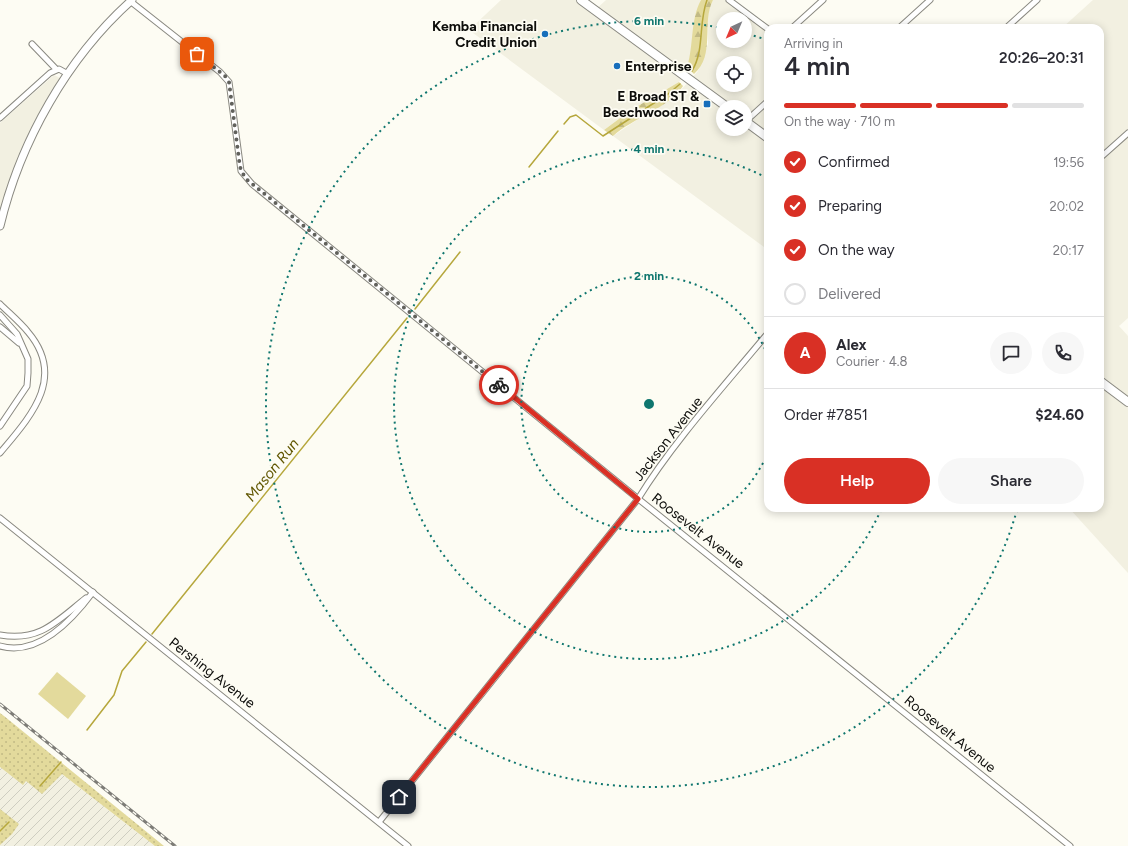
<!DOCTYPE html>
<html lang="en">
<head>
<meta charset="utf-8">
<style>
  body { margin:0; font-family:Figtree,sans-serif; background:#f7f7f7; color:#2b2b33; height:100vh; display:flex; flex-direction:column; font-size:15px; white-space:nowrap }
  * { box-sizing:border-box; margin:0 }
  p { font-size:13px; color:#7c7c81 }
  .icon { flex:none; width:22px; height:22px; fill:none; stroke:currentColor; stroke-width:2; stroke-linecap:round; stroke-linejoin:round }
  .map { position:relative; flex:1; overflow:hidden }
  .details { position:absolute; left:764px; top:24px; width:340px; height:488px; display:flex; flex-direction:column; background:#fff; border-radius:12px; box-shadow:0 2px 10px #0003 }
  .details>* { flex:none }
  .needle { width:26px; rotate:224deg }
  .buttons { position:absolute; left:716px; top:12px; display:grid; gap:8px }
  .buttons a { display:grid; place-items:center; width:36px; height:36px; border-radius:50%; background:#fff; box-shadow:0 2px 10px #0003; font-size:20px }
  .pin { position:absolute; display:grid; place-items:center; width:34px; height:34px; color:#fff; margin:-17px; border-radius:8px; box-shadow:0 2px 6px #0006 }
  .courier { position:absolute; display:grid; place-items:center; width:40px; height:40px; margin:-20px; border:3px solid #d93025; border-radius:50%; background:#fff; color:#222; box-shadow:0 1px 5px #0007 }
  .overview em { font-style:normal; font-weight:600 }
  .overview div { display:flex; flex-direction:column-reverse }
  .overview { display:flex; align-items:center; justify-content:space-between; height:68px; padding:0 20px }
  h1 { font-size:26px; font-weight:600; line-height:30px }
  .bar { display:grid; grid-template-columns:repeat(4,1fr); gap:6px 4px; align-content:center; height:48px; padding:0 20px }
  .bar i { height:5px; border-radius:3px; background:#e1e1e2 }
  .bar .current { background:#d93025 }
  .bar p { grid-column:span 4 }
  .line { display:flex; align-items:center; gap:10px; padding:0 20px; border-top:1px solid #e1e1e2 }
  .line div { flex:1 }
  .round { display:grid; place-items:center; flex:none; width:42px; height:42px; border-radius:21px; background:#f7f7f7 }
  ol { padding:0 20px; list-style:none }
  li { display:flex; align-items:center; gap:12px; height:44px }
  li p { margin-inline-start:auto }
  li .icon { padding:4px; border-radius:50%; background:#d93025; color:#fff; stroke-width:4 }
  li:last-child { color:#7c7c81 }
  li i { width:22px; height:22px; border:2px solid #e1e1e2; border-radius:50% }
  .button { display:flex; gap:8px; margin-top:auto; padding:8px 20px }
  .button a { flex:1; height:46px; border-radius:24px; background:#d93025; color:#fff; font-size:16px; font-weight:600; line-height:46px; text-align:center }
  .button a+a { background:#f7f7f7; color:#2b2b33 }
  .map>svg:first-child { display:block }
  .built { fill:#f2f0e1; fill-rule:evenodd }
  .industrial { fill:url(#industrial-furrows) }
  .grass { fill:url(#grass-dots) }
  .forest { fill:url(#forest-firs) }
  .park { fill:#e3da9c }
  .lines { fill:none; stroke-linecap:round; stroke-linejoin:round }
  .stream { stroke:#b6a73c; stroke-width:1.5 }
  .street-casing { stroke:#8a8981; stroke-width:7 }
  .secondary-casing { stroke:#8a8981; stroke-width:9 }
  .primary-casing { stroke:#8a8981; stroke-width:10 }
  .street { stroke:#fff; stroke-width:5 }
  .secondary { stroke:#fff; stroke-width:7 }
  .primary { stroke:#fff; stroke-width:8 }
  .rail-casing { stroke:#7d7c77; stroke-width:3 }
  .rail { stroke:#fdfcf3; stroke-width:1.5; stroke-dasharray:4.5; stroke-linecap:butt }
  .done { stroke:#61615c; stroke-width:4; stroke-dasharray:0 7.2 }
  .route { stroke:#d93025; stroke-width:5 }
  .ring { fill:none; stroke:#0f766e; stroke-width:2; stroke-dasharray:2 4 }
  .poi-dot { fill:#176ebb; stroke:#fdfcf3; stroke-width:1.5 }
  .labels { text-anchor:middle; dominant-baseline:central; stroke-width:3.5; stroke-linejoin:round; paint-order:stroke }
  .poi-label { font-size:14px; font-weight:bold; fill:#0d0d0a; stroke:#fdfcf3; text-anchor:end }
  .street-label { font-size:14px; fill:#0d0d0a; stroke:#fdfcf3 }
  .water-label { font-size:15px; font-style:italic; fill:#615702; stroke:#fdfcf3 }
  .centre { fill:#0f766e; stroke:#fdfcf3; stroke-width:2 }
  .ring-label { font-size:12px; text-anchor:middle; font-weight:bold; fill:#0f766e; stroke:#fdfcf3; stroke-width:3.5; stroke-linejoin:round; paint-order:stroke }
</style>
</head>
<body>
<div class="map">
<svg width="1128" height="846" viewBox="0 0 1128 846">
  <defs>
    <pattern id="industrial-furrows" width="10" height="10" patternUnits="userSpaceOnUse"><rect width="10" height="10" fill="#f2f0e1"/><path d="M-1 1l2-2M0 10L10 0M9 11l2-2" fill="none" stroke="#cecdc0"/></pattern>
    <pattern id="grass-dots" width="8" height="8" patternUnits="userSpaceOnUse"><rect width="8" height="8" fill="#e3da9c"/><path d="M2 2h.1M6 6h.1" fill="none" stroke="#c2ba85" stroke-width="1.8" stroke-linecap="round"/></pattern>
    <pattern id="forest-firs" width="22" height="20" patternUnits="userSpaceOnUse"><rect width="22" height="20" fill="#e3da9c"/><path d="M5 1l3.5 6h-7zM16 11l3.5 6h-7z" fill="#c2ba85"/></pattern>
  </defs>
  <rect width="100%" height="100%" fill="#fdfcf3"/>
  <g class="built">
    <polygon points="501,0 579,0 594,11 606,0 701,0 695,17 691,53 687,67 689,70 679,82 631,110 604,130 469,30"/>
    <path d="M 713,0 L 727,0 L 768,31 L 768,250 L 613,136 L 680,91 L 698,71 L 708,44 L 707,19 L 710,6 ZM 723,19 L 745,19 L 745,41 L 723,41 ZM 723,63 L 745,63 L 745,85 L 723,85 ZM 723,107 L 745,107 L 745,129 L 723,129 Z"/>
    <polygon points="1093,0 1128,0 1128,318 1119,326 1128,336 1128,573 1069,508 1100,508 1100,28 1062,28"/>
    <polygon points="54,75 64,80 21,161 0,224 0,123"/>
  </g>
  <polygon class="industrial" points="0,767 23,784 26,781 62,774 155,846 0,846"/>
  <g class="grass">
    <polygon points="0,713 4,716 164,846 155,846 62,774 42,794 26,781 23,785 0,767"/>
    <polygon points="0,809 19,824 12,834 0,845"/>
  </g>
  <g class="forest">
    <path d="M 701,0 L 713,0 C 701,23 716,55 694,74 L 687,67 C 694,46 690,20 701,0 Z"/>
    <path d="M 679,82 L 683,86 C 669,108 633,118 613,136 L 604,130 L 631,110 Z"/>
  </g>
  <polygon class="park" points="57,672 86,696 68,719 38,694"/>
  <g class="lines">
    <g class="stream">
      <path d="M 692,71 C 705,49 698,24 707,0"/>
      <polyline points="564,124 570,117 576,115 603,136 668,94 680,84"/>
      <polyline points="529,167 558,131"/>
      <polyline points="415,309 460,252"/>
      <polyline points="152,634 407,318"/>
      <polyline points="87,730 114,695 122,671 146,642"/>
      <polyline points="40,786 61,762"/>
      <polyline points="0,831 9,822"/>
    </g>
    <g class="street-casing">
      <g id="street">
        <polyline points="729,0 768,29"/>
        <polyline points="130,1 220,72 229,82 241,171 252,184 631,493 1070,846"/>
        <polyline points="792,28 823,0"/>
        <polyline points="899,28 930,0"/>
        <polyline points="1006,28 1037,0"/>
        <polyline points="32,44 56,69"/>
        <polyline points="0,118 50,73 59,69 68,74"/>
        <polyline points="746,121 768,101"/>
        <polyline points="1100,158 1128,133"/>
        <path d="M 0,304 C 9,313 20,322 28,332 C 67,378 30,417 0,453"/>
        <polyline points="0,315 17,334 28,359 28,373 27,386 0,426"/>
        <polyline points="0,327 19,343"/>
        <polyline points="0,518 408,846"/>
        <path d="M 0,635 C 40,642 57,621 86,598"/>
        <path d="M 0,646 C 39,657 73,619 93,592"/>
        <path d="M 379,822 L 638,499 C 673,442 725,385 768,333"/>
      </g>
    </g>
    <g class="secondary-casing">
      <path id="secondary" d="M 0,226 C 20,142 67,58 132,0"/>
    </g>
    <g class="primary-casing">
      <g id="primary">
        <polyline points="581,0 727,107"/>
        <polyline points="745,121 768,138"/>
        <polyline points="1100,381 1128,402"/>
      </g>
    </g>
    <use href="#street" class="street"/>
    <use href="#secondary" class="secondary"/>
    <use href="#primary" class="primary"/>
    <g class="rail-casing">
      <polyline id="rail" points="0,704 175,846"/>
    </g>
    <use href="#rail" class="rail"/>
  </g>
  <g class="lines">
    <polyline class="done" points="197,54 225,76 229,82 240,167 245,178 499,385"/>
    <polyline class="route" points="399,797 638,499 499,385"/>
  </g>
  <g class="ring">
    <path d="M768 452A128 128 0 1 1 768 356"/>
    <path d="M881 510A255 255 0 1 1 767 178"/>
    <path d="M1017 510A383 383 0 1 1 722 28M748 34A383 383 0 0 1 767 40"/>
  </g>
  <g class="poi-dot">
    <circle cx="545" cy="34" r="4"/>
    <circle cx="617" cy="66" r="4"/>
    <rect x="703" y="100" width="8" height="8" rx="2"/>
  </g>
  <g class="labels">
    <g class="poi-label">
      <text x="537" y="26">Kemba Financial<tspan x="537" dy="16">Credit Union</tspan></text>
      <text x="625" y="66" text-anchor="start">Enterprise</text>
      <text x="699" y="96">E Broad ST &amp;<tspan x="699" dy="16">Beechwood Rd</tspan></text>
    </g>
    <g class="street-label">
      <text transform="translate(668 439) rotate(-52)">Jackson Avenue</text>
      <text transform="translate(698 531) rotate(38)">Roosevelt Avenue</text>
      <text transform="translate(212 673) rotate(38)">Pershing Avenue</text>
      <text transform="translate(950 734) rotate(39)">Roosevelt Avenue</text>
    </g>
    <g class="water-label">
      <text transform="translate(272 470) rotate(-51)">Mason Run</text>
    </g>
  </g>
  <circle cx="649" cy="404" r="6" class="centre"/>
  <g class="ring-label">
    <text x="649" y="25">6 min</text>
    <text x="649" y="153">4 min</text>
    <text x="649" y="280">2 min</text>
  </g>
</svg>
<div class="buttons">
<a><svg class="needle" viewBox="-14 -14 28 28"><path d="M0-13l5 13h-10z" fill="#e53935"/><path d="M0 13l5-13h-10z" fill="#7c7c81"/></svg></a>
<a><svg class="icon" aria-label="locate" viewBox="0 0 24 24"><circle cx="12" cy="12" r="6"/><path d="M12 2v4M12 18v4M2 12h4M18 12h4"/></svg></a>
<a><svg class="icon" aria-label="layers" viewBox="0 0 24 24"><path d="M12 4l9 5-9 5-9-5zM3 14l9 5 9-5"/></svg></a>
</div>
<div class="pin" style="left:197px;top:54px;background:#ea580c"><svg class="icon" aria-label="bag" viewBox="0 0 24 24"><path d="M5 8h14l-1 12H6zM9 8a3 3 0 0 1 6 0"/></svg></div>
<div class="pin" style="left:399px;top:797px;background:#1f2937"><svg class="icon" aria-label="home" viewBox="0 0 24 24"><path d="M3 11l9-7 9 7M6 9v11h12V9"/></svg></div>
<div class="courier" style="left:499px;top:385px"><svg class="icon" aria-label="bike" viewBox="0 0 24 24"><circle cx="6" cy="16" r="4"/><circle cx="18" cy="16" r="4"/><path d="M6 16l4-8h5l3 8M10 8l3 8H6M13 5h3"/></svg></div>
<section class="details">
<div class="overview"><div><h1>4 min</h1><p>Arriving in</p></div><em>20:26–20:31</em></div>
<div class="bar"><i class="current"></i><i class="current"></i><i class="current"></i><i></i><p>On the way · 710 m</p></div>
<ol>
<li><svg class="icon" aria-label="check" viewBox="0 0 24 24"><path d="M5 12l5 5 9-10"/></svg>Confirmed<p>19:56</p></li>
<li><svg class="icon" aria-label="check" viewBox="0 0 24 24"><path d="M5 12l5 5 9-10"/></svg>Preparing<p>20:02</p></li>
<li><svg class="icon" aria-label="check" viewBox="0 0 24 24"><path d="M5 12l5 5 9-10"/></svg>On the way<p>20:17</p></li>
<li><i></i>Delivered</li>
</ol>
<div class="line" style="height:72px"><b class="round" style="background:#d93025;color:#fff">A</b><div><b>Alex</b><p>Courier · 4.8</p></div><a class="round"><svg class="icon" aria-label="chat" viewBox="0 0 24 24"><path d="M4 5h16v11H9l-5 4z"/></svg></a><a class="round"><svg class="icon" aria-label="phone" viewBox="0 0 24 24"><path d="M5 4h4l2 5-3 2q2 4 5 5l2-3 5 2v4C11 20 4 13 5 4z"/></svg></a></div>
<div class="line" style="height:52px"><div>Order #7851</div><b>$24.60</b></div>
<div class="button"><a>Help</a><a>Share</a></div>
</section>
</div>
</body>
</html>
